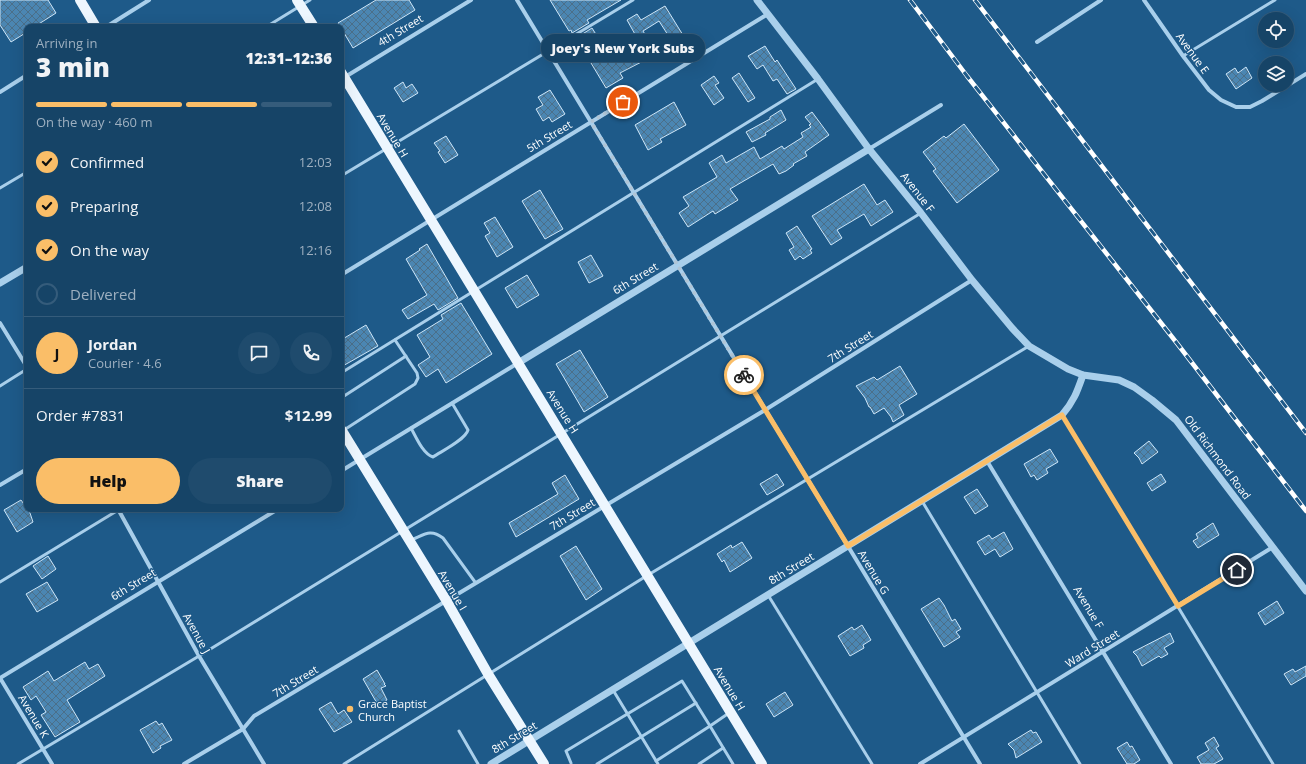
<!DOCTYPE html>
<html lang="en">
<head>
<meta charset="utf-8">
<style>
  body { margin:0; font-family:"Open Sans",sans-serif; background:#1f4b6d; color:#f1f3f6; height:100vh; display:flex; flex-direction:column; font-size:15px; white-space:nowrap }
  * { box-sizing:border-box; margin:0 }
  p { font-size:13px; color:#9eb0c0 }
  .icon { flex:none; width:22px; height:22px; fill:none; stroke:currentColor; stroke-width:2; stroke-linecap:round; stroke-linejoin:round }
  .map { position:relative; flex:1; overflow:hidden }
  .panel { position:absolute; left:24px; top:24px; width:320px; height:488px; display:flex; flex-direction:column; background:#164467; border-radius:8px; box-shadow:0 4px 16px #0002,0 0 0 1px #355c7b }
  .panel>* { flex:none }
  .controls { position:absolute; left:1258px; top:12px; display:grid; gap:8px }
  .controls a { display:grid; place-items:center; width:36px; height:36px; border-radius:50%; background:#164467; box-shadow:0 4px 16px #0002,0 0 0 1px #355c7b; font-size:20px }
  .pin { position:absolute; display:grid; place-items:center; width:34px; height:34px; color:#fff; margin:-17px; border:2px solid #fff; border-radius:50%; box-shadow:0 1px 4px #0007 }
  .courier { position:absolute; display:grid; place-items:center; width:40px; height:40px; margin:-20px; border:3px solid #fabe68; border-radius:50%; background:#fff; color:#222; box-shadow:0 1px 5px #0007 }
  .bubble { position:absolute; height:28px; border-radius:14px; background:#164467; box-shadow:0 4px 16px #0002,0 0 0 1px #355c7b; font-size:13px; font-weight:800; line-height:28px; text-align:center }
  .head em { font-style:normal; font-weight:800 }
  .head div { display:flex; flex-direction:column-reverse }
  .head { display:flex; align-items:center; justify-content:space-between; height:68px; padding:0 12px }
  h1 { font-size:26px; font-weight:800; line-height:30px }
  .bar { display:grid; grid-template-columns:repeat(4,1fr); gap:6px 4px; align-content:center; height:48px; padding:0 12px }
  .bar i { height:5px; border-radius:3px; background:#355c7b }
  .bar .selected { background:#fabe68 }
  .bar p { grid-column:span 4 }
  .line { display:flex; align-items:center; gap:10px; padding:0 12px; border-top:1px solid #355c7b }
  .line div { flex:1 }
  .round { display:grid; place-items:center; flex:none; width:42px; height:42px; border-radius:21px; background:#1f4b6d }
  ol { padding:0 12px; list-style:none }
  li { display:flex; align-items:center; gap:12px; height:44px }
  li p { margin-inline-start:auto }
  li .icon { padding:4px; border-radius:50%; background:#fabe68; color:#111; stroke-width:4 }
  li:last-child { color:#9eb0c0 }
  li i { width:22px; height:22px; border:2px solid #355c7b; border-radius:50% }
  .primary-button { display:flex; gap:8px; margin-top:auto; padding:8px 12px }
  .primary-button a { flex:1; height:46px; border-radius:24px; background:#fabe68; color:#111; font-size:16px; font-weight:800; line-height:46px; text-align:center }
  .primary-button a+a { background:#1f4b6d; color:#f1f3f6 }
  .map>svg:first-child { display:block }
  .building { fill:url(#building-cross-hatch); stroke:#cee6f8 }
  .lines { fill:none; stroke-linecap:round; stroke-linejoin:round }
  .service { stroke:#a9cfeb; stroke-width:3 }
  .minor { stroke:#a9cfeb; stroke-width:4 }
  .tertiary { stroke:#a9cfeb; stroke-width:7 }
  .primary { stroke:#edf6fe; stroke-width:10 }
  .rail-casing { stroke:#fff; stroke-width:4.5 }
  .rail { stroke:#1e5a89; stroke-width:3; stroke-dasharray:9; stroke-linecap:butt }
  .done { stroke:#b0c5d6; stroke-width:4; stroke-dasharray:0 7.2 }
  .route { stroke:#fabe68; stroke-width:5 }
  .poi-dot { fill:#fabe68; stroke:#1e5a89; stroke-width:1.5 }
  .labels { text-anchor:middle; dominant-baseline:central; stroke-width:3; stroke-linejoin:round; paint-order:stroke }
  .street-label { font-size:11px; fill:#fff; stroke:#1e5a89 }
  .poi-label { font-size:11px; fill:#fff; stroke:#1e5a89; text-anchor:start }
</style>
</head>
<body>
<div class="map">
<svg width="1306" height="764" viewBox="0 0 1306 764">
  <defs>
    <pattern id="building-cross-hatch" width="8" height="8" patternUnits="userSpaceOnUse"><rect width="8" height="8" fill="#4b86b2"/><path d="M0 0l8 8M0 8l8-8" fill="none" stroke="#4b6f89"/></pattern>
  </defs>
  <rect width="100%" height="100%" fill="#1e5a89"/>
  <g class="building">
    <polygon points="0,0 48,0 56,13 34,27 27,27 27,32 11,42 0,25"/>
    <polygon points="376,0 409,0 415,10 353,48 338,23"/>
    <polygon points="550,0 621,0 587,20 589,23 572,33 571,30 569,31"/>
    <polygon points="665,6 686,40 675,46 659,21 643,31 657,54 620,73 623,78 606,88 576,38 592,28 607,52 636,36 627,20 637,14 641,20"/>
    <polygon points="765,46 775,62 777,60 796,89 787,94 777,79 773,81 763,65 757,69 748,56"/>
    <polygon points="1246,67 1252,78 1236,89 1226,74 1235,68 1238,73"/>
    <polygon points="739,73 755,98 748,102 732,78"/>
    <polygon points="714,76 719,83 715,85 724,98 714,105 701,85"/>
    <polygon points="403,82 406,88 412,84 418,93 403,102 394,88"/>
    <polygon points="550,90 565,114 552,122 549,117 543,121 536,109 543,105 538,97"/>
    <polygon points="674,102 686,125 660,139 662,142 648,150 635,125"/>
    <polygon points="781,110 786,120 765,133 766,135 752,142 746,132 770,119 770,117"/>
    <polygon points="812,112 829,135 805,152 807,156 793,164 794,165 786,171 779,174 773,164 730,189 738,200 715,214 713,211 688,227 679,213 689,206 683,197 717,177 709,163 722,155 726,163 754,147 760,159 782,146 784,149 803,137 801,133 811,127 809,125 811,124 805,117"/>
    <polygon points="964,124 999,170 957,203 933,171 936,169 923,152 944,136 946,138"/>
    <polygon points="446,136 458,155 445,163 438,152 440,151 434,143"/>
    <polygon points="864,184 877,205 885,200 893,212 871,226 864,214 837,230 842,238 831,245 812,216"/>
    <polygon points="540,190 563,229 545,239 522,201"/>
    <polygon points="495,217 513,247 497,257 485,236 490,233 484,223"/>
    <polygon points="797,226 812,249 810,250 812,253 803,259 800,256 795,260 789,250 794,247 786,233"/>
    <polygon points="427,244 458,298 438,310 434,304 408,319 402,310 427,295 406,259 420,250 419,249"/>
    <polygon points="591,255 603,276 589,283 578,262"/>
    <polygon points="527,275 539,295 517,308 505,288"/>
    <polygon points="461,303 492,354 446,383 438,369 426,377 418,365 430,357 417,335 443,319 441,315"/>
    <polygon points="366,325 378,346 341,367 341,340"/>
    <polygon points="580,350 608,397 584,412 556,364"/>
    <polygon points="900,366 917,394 899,405 904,415 893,422 891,417 884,408 874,414 870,407 869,407 865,398 856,386 874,377 877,380"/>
    <polygon points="1149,441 1158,452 1142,464 1139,458 1134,453"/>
    <polygon points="1050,449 1058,462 1046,469 1048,473 1037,480 1034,475 1031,477 1024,464"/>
    <polygon points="777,474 784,485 767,495 760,484"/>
    <polygon points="1161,474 1166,482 1152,491 1147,483"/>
    <polygon points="565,475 579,499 516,537 509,523 558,494 552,483"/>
    <polygon points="977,489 988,506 975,514 964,497"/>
    <polygon points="21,500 30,513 33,522 17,532 4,510"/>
    <polygon points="1213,523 1219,535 1198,548 1193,541 1198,538 1196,534"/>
    <polygon points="1004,532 1013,549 1000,557 995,549 985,555 977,542 989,535 992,539"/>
    <polygon points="742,542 752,558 730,572 724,560 722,562 717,554 731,545 732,548"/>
    <polygon points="576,546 602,589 586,600 560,556"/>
    <polygon points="48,556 56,569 42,579 33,566"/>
    <polygon points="47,582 58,600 37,612 26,594"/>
    <polygon points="939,598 944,605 952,621 955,619 961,629 956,632 960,637 944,647 921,609"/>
    <polygon points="1277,601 1284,613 1265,625 1258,613"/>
    <polygon points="862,625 871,640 863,645 864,648 850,656 838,636 852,627 854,630"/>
    <polygon points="1170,633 1174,642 1164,648 1168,654 1161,658 1159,656 1142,666 1137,656 1133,652"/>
    <polygon points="85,662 89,669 98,664 105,676 67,700 80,722 55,737 41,715 46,712 36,696 31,700 23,687 48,671 54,681"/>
    <polygon points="1306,666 1306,676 1291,685 1284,674 1293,669 1295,672"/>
    <polygon points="377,670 385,684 384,684 386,686 381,688 387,700 378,705 363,679"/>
    <polygon points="785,692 793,705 774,717 766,704"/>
    <polygon points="331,702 338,714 344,710 352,722 334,732 319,709"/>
    <polygon points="156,721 159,725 162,723 172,740 160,746 161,748 153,753 140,730"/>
    <polygon points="1031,730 1033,733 1036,732 1042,742 1016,758 1014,750 1008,744"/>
    <polygon points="1214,737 1219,746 1216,748 1223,759 1214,764 1201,764 1197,757 1209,750 1205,743"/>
    <polygon points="1127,742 1130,747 1132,746 1140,760 1134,764 1127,764 1117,748"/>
  </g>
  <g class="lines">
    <g class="service">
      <polyline points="266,27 310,0"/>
      <polyline points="1183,56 1275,0"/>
      <polyline points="341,176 633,0"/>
      <polyline points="0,188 27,172"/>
      <polyline points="341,373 818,79"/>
      <polyline points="0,386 27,369"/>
      <polyline points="341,398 406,356"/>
      <polyline points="1062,415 1273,764"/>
      <path d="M 411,428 C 416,437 423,454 433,457 C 442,451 465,440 468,430 L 452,403"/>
      <polyline points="344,430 415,384 418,378 417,373 395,340"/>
      <polyline points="922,501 1080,764"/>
      <path d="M 411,540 C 424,535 430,528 443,538 L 475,582"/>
      <polyline points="0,582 120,509"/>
      <polyline points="768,595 872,764"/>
      <polyline points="613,690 658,764"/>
      <polyline points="459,731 478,764"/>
      <polyline points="656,761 710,726 733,764"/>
      <polyline points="571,763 566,751 682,681 710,726 729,713"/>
      <polyline points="18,764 199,656 921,213"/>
      <polyline points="344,764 648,575 1029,346"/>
      <polyline points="597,764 696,703"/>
      <polyline points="699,764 723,748"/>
    </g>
    <g class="minor">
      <polyline points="517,0 980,764"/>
      <polyline points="1144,0 1183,56 1209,90 1221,100 1236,107 1250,107 1262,101 1306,74"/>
      <polyline points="106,27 149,0"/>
      <polyline points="1037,42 1101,0"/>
      <polyline points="345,77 471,0"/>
      <polyline points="0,92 27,75"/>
      <polyline points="869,149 941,105"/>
      <polyline points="341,275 768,14"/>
      <polyline points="0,323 27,367"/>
      <polyline points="987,461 1171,764"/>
      <polyline points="341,471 518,363"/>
      <polyline points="0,485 27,469"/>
      <polyline points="118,509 199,656 264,764"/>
      <polyline points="0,678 278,509"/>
      <polyline points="0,678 52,764"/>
      <polyline points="184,764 243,729 254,716 765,410 972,280"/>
      <polyline points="920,764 1273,547"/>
    </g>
    <g class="tertiary">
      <polyline points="757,0 818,79 869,149 921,213 972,280 1012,328 1029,346 1068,369 1083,375 1119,380 1134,387 1152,400 1176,420 1306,591"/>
      <polyline points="0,283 27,267"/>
      <polyline points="518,363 869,149"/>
      <path d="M 491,764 L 1062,415 C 1074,401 1077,392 1083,375"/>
    </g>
    <g class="primary">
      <polyline points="80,0 96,27"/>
      <polyline points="297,0 314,27"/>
      <path d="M 341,72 C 482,302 623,532 762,764"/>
      <polyline points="341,429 446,600 488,674 544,764"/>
    </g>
    <g class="rail-casing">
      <g id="rail">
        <polyline points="910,0 967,76 1176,342 1306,511"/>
        <polyline points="975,0 1306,433"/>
      </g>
    </g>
    <use href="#rail" class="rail"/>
  </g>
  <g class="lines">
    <polyline class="done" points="623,102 591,122 744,375"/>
    <polyline class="route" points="744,375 848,546 1062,415 1178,606 1237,570"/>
  </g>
  <circle class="poi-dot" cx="350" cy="709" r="4"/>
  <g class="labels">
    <g class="street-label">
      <text transform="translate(400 30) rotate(-31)">4th Street</text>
      <text transform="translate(1193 53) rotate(54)">Avenue E</text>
      <text transform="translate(393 135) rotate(59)">Avenue H</text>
      <text transform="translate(549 136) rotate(-31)">5th Street</text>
      <text transform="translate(918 192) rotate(52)">Avenue F</text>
      <text transform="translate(635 278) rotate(-31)">6th Street</text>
      <text transform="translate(850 346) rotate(-32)">7th Street</text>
      <text transform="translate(563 411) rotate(58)">Avenue H</text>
      <text transform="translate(1218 457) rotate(53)">Old Richmond Road</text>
      <text transform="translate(572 514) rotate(-31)">7th Street</text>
      <text transform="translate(791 568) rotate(-31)">8th Street</text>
      <text transform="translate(874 572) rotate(59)">Avenue G</text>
      <text transform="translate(133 584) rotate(-31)">6th Street</text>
      <text transform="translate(453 590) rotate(59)">Avenue I</text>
      <text transform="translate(1089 607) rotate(59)">Avenue F</text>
      <text transform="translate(197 633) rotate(61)">Avenue J</text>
      <text transform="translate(1092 648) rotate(-32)">Ward Street</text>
      <text transform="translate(295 681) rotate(-31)">7th Street</text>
      <text transform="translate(730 688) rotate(59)">Avenue H</text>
      <text transform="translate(34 716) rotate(59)">Avenue K</text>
      <text transform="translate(514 737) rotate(-31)">8th Street</text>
    </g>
    <g class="poi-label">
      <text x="358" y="703">Grace Baptist<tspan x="358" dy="13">Church</tspan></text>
    </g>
  </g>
</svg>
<div class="controls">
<a><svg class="icon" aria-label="locate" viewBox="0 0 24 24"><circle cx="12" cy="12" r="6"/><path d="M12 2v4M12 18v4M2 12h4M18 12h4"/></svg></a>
<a><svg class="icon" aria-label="layers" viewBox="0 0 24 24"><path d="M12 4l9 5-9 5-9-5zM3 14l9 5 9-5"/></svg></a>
</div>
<div class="pin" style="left:623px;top:102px;background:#ea580c"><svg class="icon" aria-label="bag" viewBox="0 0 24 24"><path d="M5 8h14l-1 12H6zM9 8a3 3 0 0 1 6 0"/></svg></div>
<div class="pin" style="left:1237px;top:570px;background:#1f2937"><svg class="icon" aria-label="home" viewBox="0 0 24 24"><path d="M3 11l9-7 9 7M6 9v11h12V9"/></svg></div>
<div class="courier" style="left:744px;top:375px"><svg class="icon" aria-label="bike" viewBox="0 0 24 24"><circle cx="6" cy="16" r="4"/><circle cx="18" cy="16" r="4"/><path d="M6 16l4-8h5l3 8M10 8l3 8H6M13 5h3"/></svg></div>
<div class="bubble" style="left:541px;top:34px;width:164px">Joey's New York Subs</div>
<section class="panel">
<div class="head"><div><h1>3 min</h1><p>Arriving in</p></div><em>12:31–12:36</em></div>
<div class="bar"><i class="selected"></i><i class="selected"></i><i class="selected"></i><i></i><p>On the way · 460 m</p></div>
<ol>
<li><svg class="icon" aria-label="check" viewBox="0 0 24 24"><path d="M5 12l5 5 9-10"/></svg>Confirmed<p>12:03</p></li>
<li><svg class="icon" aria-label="check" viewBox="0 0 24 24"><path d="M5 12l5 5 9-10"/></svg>Preparing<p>12:08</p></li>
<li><svg class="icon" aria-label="check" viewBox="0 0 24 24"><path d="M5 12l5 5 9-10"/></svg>On the way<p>12:16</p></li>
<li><i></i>Delivered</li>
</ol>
<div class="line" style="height:72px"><b class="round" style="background:#fabe68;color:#111">J</b><div><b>Jordan</b><p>Courier · 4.6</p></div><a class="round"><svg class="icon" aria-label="chat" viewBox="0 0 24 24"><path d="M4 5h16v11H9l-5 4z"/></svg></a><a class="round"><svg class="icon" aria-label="phone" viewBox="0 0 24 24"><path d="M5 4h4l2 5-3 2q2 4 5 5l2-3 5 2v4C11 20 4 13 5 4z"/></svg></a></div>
<div class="line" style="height:52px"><div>Order #7831</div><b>$12.99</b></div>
<div class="primary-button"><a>Help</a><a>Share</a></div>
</section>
</div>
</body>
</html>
